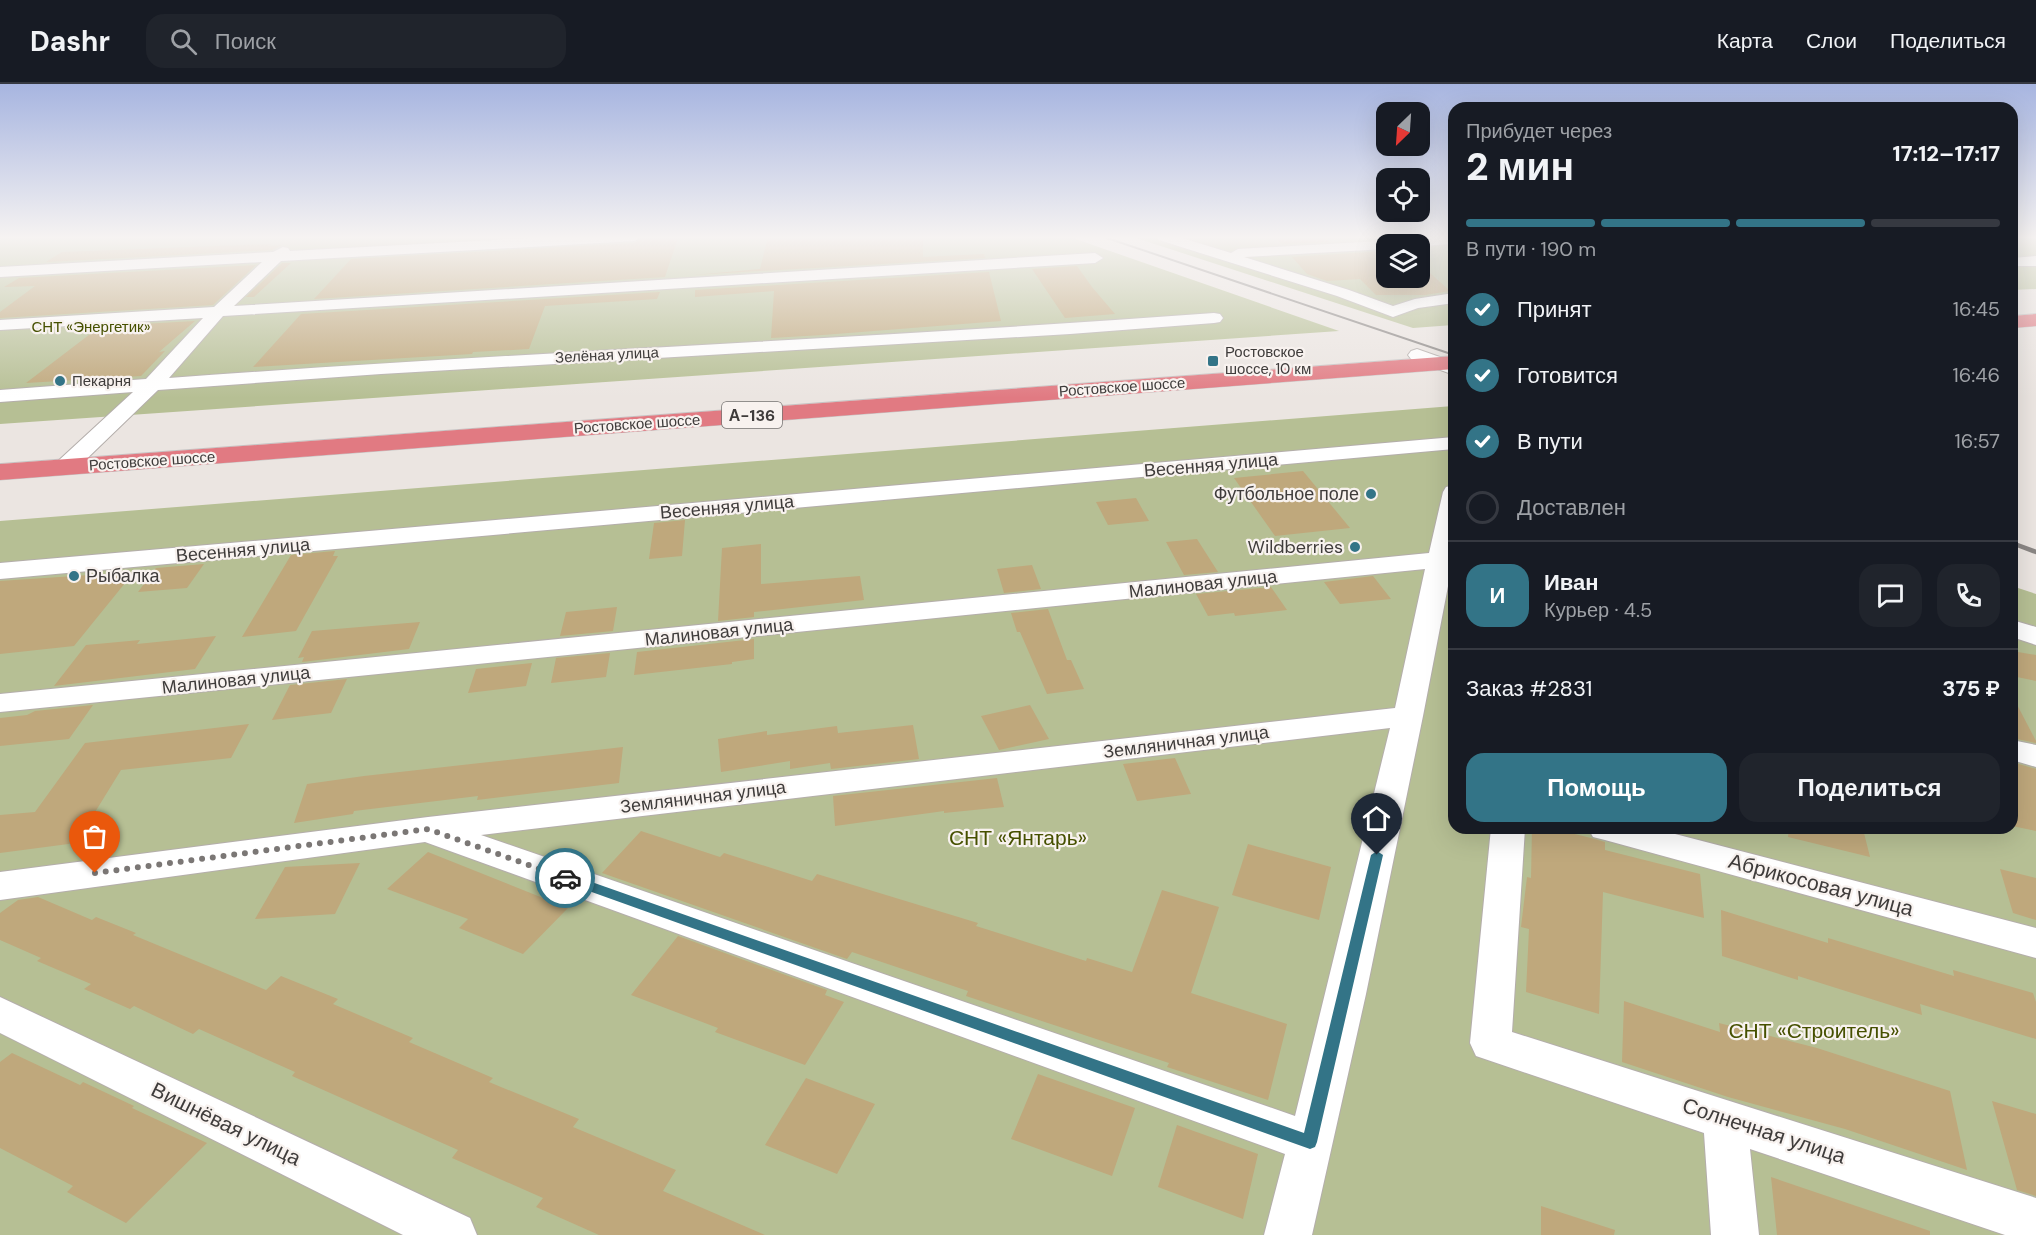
<!DOCTYPE html>
<html lang="ru">
<head>
<meta charset="utf-8">
<style>
  body { margin:0; font-family:"DM Sans",sans-serif; background:#20242c; color:#f1f3f6; height:100vh; display:flex; flex-direction:column; font-size:22px; white-space:nowrap }
  * { box-sizing:border-box; margin:0 }
  p { font-size:20px; color:#9ea1a6 }
  .icon { flex:none; width:33px; height:33px; fill:none; stroke:currentColor; stroke-width:2; stroke-linecap:round; stroke-linejoin:round }
  .map { position:relative; flex:1; overflow:hidden }
  .sheet { position:absolute; left:1448px; top:18px; width:570px; height:732px; display:flex; flex-direction:column; background:#171b24; border-radius:18px; box-shadow:0 6px 24px #0002 }
  .sheet>* { flex:none }
  .needle { width:39px; rotate:205deg }
  .fabs { position:absolute; left:1376px; top:18px; display:grid; gap:12px }
  .fabs a { display:grid; place-items:center; width:54px; height:54px; border-radius:12px; background:#171b24; box-shadow:0 6px 24px #0002; font-size:30px }
  .pin { position:absolute; display:grid; place-items:center; width:51px; height:51px; color:#fff; margin:-62px -26px; border-radius:50% 50% 50% 0; rotate:-45deg; box-shadow:0 0 6px #0007 }
  .pin .icon { rotate:45deg }
  .courier { position:absolute; display:grid; place-items:center; width:60px; height:60px; margin:-30px; border:4px solid #337487; border-radius:50%; background:#fff; color:#222; box-shadow:0 2px 8px #0007 }
  .summary em { font-style:normal; font-weight:800 }
  .summary div { display:flex; flex-direction:column-reverse }
  .summary { display:flex; align-items:center; justify-content:space-between; height:102px; padding:0 18px }
  h1 { font-size:39px; font-weight:800; line-height:45px }
  .bar { display:grid; grid-template-columns:repeat(4,1fr); gap:9px 6px; align-content:center; height:72px; padding:0 18px }
  .bar i { height:8px; border-radius:4px; background:#363941 }
  .bar .current { background:#337487 }
  .bar p { grid-column:span 4 }
  .line { display:flex; align-items:center; gap:15px; padding:0 18px; border-top:2px solid #363941 }
  .line div { flex:1 }
  .round { display:grid; place-items:center; flex:none; width:63px; height:63px; border-radius:18px; background:#20242c }
  ol { padding:0 18px; list-style:none }
  li { display:flex; align-items:center; gap:18px; height:66px }
  li p { margin-inline-start:auto }
  li .icon { padding:6px; border-radius:50%; background:#337487; color:#fff; stroke-width:4 }
  li:last-child { color:#9ea1a6 }
  li i { width:33px; height:33px; border:3px solid #363941; border-radius:50% }
  .button { display:flex; gap:12px; margin-top:auto; padding:12px 18px }
  .button a { flex:1; height:69px; border-radius:18px; background:#337487; color:#fff; font-size:24px; font-weight:800; line-height:69px; text-align:center }
  .button a+a { background:#20242c; color:#f1f3f6 }
  header { display:flex; align-items:center; gap:36px; box-sizing:border-box; height:84px; padding:0 30px; background:#171b24; border-bottom:2px solid #363941 }
  header strong { font-size:28px }
  nav { display:flex; gap:33px; margin-inline-start:auto; font-size:21px }
  .search { width:420px; height:54px; background:#20242c; display:flex; align-items:center; gap:15px; box-sizing:border-box; padding:0 21px; border-radius:18px; color:#9ea1a6; font-size:22px }
  .map>svg:first-child { display:block }
  .green { fill:#b6bf94; fill-rule:evenodd }
  .building { fill:#bfa87c }
  .lines { fill:none; stroke-linecap:round; stroke-linejoin:round }
  .minor-casing { stroke:#b4aeab; stroke-width:2 }
  .highway-casing { stroke:#c5c4c4; stroke-width:1 }
  .minor { fill:#fff; fill-rule:evenodd }
  .highway { fill:#e17a82; fill-rule:evenodd }
  .rail-far2 { stroke:#8a8684; stroke-width:2 }
  .rail-far1 { stroke:#8a8684; stroke-width:3 }
  .rail { stroke:#8a8684; stroke-width:4.5 }
  .route { fill:#337487 }
  .done { stroke:#7b7775; stroke-width:6; stroke-dasharray:0 10.8 }
  .poi-dot { fill:#337487; stroke:#f8f2ef; stroke-width:2 }
  .labels { text-anchor:middle; dominant-baseline:central; stroke-width:4.5; stroke-linejoin:round; paint-order:stroke }
  .far-park-label { font-size:15px; fill:#465000; stroke:#f8f2ef }
  .far-poi-label { font-size:15px; fill:#3f3c3b; stroke:#f8f2ef; text-anchor:start }
  .far-street-label { font-size:15px; fill:#3f3c3b; stroke:#f8f2ef }
  .shield { fill:#f8f2ef; stroke:#767371; stroke-width:1.5 }
  .shield-label { font-size:16px; font-weight:bold; fill:#3f3c3b }
  .street-label { font-size:18px; fill:#3f3c3b; stroke:#f8f2ef }
  .poi-label { font-size:18px; fill:#3f3c3b; stroke:#f8f2ef; text-anchor:end }
  .near-park-label { font-size:21px; fill:#465000; stroke:#f8f2ef }
  .near-street-label { font-size:21px; fill:#3f3c3b; stroke:#f8f2ef }
</style>
</head>
<body>
<header>
<strong>Dashr</strong>
<div class="search"><svg class="icon" aria-label="search" viewBox="0 0 24 24"><circle cx="10" cy="10" r="6"/><path d="M15 15l6 6"/></svg>Поиск</div>
<nav><a>Карта</a><a>Слои</a><a>Поделиться</a></nav>
</header>
<div class="map">
<svg width="2036" height="1151" viewBox="0 0 2036 1151">
  <rect width="100%" height="100%" fill="#ebe5e1"/>
  <g class="green">
    <polygon points="0,153 1070,153 1339,247 0,340"/>
    <path d="M 1133,153 L 1453,153 L 1453,241 L 1413,244 ZM 1386,160 L 1419,160 L 1419,194 L 1386,194 Z"/>
    <polygon points="2012,153 2036,153 2036,205 2012,206"/>
    <polygon points="1453,322 1454,744 2012,744 2012,502 2036,510 2036,1151 0,1151 0,437"/>
  </g>
  <g class="building">
    <polygon points="768,153 923,153 923,173 984,170 985,174 693,191 760,185"/>
    <polygon points="1321,153 1330,158 1282,160 1277,155"/>
    <polygon points="678,154 665,193 314,215 351,175 634,159 641,155"/>
    <polygon points="271,160 269,162 282,161 272,166 46,178 62,168"/>
    <polygon points="1386,167 1386,194 1419,194 1419,179 1450,207 1425,211 1376,211 1360,195 1327,197 1307,190 1292,173"/>
    <polygon points="282,179 291,179 254,213 246,213"/>
    <polygon points="256,181 213,221 0,234 0,228 35,202 4,203 19,194"/>
    <polygon points="1077,182 1092,203 1115,230 1065,234 1032,185"/>
    <polygon points="989,188 1001,237 823,251 771,254 774,207 695,213 695,206"/>
    <polygon points="660,208 657,215 545,222 529,265 473,268 472,270 253,283 301,230"/>
    <polygon points="195,237 159,268 165,267 141,292 26,299 98,244 56,245"/>
    <polygon points="1303,387 1350,444 1275,452 1234,394"/>
    <polygon points="1136,414 1149,437 1108,441 1096,418"/>
    <polygon points="685,436 682,472 649,475 654,439"/>
    <polygon points="1197,455 1218,488 1184,491 1166,458"/>
    <polygon points="761,460 761,500 860,492 864,516 754,528 754,533 718,537 722,464"/>
    <polygon points="335,467 333,472 338,472 296,547 242,553 291,471"/>
    <polygon points="204,480 187,504 138,508 156,484"/>
    <polygon points="1032,481 1041,505 1004,509 997,485"/>
    <polygon points="134,488 74,562 0,570 0,497"/>
    <polygon points="1373,492 1391,515 1340,520 1324,498"/>
    <polygon points="1271,503 1287,526 1235,532 1234,529 1208,532 1196,510"/>
    <polygon points="617,523 613,547 560,552 566,528"/>
    <polygon points="1048,525 1067,576 1071,576 1084,605 1047,610 1020,548 1017,548 1011,529"/>
    <polygon points="420,538 409,565 302,578 304,573 298,574 312,547"/>
    <polygon points="216,552 195,585 54,602 86,561 140,556 137,560"/>
    <polygon points="754,555 754,575 732,578 732,580 634,591 637,568"/>
    <polygon points="2012,567 2036,571 2036,597 2012,592"/>
    <polygon points="610,569 606,593 551,599 556,574"/>
    <polygon points="532,579 526,602 468,609 476,585"/>
    <polygon points="347,595 331,629 272,636 290,601"/>
    <polygon points="2012,611 2036,657 2036,659 2012,654"/>
    <polygon points="93,621 69,655 0,662 0,634 27,631 35,627"/>
    <polygon points="1030,621 1049,655 999,666 981,632"/>
    <polygon points="249,640 231,674 121,686 76,759 0,769 0,731 35,728 85,659"/>
    <polygon points="913,641 919,675 831,685 830,679 790,685 790,677 721,688 718,655 767,647 767,651 837,642 838,649"/>
    <polygon points="623,663 619,699 477,716 478,712 354,727 353,730 294,739 307,700 364,692"/>
    <polygon points="1175,674 1191,710 1137,717 1123,680"/>
    <polygon points="2012,678 2036,685 2036,747 2012,742"/>
    <polygon points="997,694 1004,723 944,729 944,727 835,742 833,712"/>
    <polygon points="1532,744 1550,744 1591,754 1605,758 1605,766 1700,790 1704,834 1603,808 1599,930 1526,908 1529,845 1521,843 1527,793 1531,794"/>
    <polygon points="1789,744 1846,744 1864,749 1870,773 1788,753"/>
    <polygon points="641,747 720,773 724,769 812,797 817,790 978,839 976,842 1086,877 1087,874 1132,888 1162,806 1219,823 1191,909 1287,940 1268,1016 1167,983 1169,979 966,912 968,907 852,868 847,875 602,789"/>
    <polygon points="1248,760 1331,783 1319,836 1232,811"/>
    <polygon points="428,768 568,824 523,870 459,844 468,835 387,805"/>
    <polygon points="360,779 335,830 255,835 285,783"/>
    <polygon points="2000,785 2036,794 2036,836 2013,829"/>
    <polygon points="38,813 92,836 96,833 136,849 133,851 266,906 281,892 338,915 333,920 413,954 409,958 493,994 489,998 579,1035 573,1043 676,1086 663,1107 765,1151 599,1151 536,1123 543,1114 452,1074 458,1066 292,992 295,988 199,945 193,950 134,922 130,925 84,905 91,900 37,877 41,874 0,856 0,829 18,816"/>
    <polygon points="1721,826 1828,859 1828,854 1954,892 1953,886 2033,909 2036,918 2036,955 1920,920 1922,931 1798,892 1798,896 1722,872"/>
    <polygon points="678,852 827,906 825,911 844,918 805,981 715,948 718,944 631,911"/>
    <polygon points="1624,917 1720,948 1719,939 1817,964 1950,1007 1967,1086 1845,1045 1728,1013 1622,978"/>
    <polygon points="12,969 80,1001 83,998 134,1022 132,1024 207,1059 126,1139 67,1108 73,1102 0,1064 0,978"/>
    <polygon points="1038,990 1135,1024 1112,1092 1011,1055"/>
    <polygon points="806,994 875,1020 837,1090 765,1061"/>
    <polygon points="1992,1017 2036,1030 2036,1112 2017,1106"/>
    <polygon points="1177,1041 1258,1070 1243,1135 1158,1103"/>
    <polygon points="1771,1093 1930,1147 1930,1151 1777,1151"/>
    <polygon points="1541,1122 1615,1146 1614,1151 1541,1151"/>
  </g>
  <g class="lines">
    <g class="minor-casing">
      <g id="minor">
        <path d="M 553,153 L 641,153 L 634,157 L 281,177 L 234,222 L 1095,169 L 1103,174 L 1095,179 L 223,232 L 169,294 C 517,268 866,255 1214,229 L 1220,230 L 1223,234 L 1220,238 L 1214,239 L 1070,250 L 381,290 L 158,306 L 73,388 L 65,390 L 57,388 L 54,383 L 57,378 L 133,308 L 0,318 L 0,306 L 146,295 L 203,234 L 0,246 L 0,236 L 214,223 L 262,178 L 0,193 L 0,183 L 273,168 L 283,163 L 288,164 L 290,167 Z"/>
        <polygon points="1157,153 1179,153 1231,169 1238,165 1454,153 1454,160 1419,162 1419,160 1386,160 1386,165 1244,173 1349,206 1393,222 1415,215 1454,209 1454,219 1418,224 1393,233 1337,212 1159,156"/>
        <polygon points="2036,172 2036,182 2012,182 2012,174"/>
        <polygon points="1417,265 1454,278 1454,291 1411,275 1408,271 1411,267"/>
        <polygon points="1454,353 1454,365 0,495 0,479"/>
        <path d="M 1454,401 L 1454,471 L 1423,632 L 1366,910 L 1312,1151 L 1264,1151 L 1285,1070 L 425,758 L 0,816 L 0,788 L 428,733 L 1395,624 L 1425,485 L 0,628 L 0,610 L 1429,469 L 1443,408 L 1446,403 ZM 1390,644 L 1295,1032 L 481,751 Z"/>
        <polygon points="2012,536 2036,543 2036,561 2012,553"/>
        <polygon points="2012,656 2036,661 2036,683 2012,676"/>
        <polygon points="1491,744 1525,744 1512,948 2036,1114 2036,1151 2005,1151 1750,1065 1759,1151 1711,1151 1704,1049 1476,972 1470,959"/>
        <polygon points="1588,744 1652,744 2036,844 2036,874 1605,756 1593,753"/>
        <polygon points="0,913 470,1134 477,1151 403,1151 0,949"/>
      </g>
    </g>
    <g class="highway-casing">
      <g id="highway">
        <polygon points="2036,230 2036,242 2012,244 2012,232"/>
        <polygon points="1454,272 1454,285 0,396 0,380"/>
      </g>
    </g>
    <use href="#minor" class="minor"/>
    <use href="#highway" class="highway"/>
    <polyline class="rail-far2" points="1104,153 1454,271"/>
    <polyline class="rail-far1" points="1449,269 1454,271"/>
    <polyline class="rail" points="2012,459 2036,468"/>
  </g>
  <linearGradient id="sky" x2="0" y2="1"><stop stop-color="#a7b5e0"/><stop offset="0.49" stop-color="#f6f3f2"/><stop offset="1" stop-color="#f6f3f2" stop-opacity="0"/></linearGradient>
  <rect width="2036" height="314" fill="url(#sky)"/>
  <polygon class="route" points="1377,767 1383,771 1317,1058 1315,1063 1310,1065 561,797 559,794 561,790 569,790 1304,1049 1371,771"/>
  <g class="lines">
    <polyline class="done" points="95,789 428,745 565,794"/>
  </g>
  <g class="poi-dot">
    <rect x="1207" y="271" width="12" height="12" rx="3"/>
    <circle cx="60" cy="297" r="6"/>
    <circle cx="1371" cy="410" r="6"/>
    <circle cx="1355" cy="463" r="6"/>
    <circle cx="74" cy="492" r="6"/>
  </g>
  <g class="labels">
    <g class="far-park-label">
      <text x="91" y="243">СНТ «Энергетик»</text>
    </g>
    <g class="far-poi-label">
      <text x="1225" y="268">Ростовское<tspan x="1225" dy="17">шоссе, 10 км</tspan></text>
      <text x="72" y="297">Пекарня</text>
    </g>
    <g class="far-street-label">
      <text transform="translate(607 271) rotate(-3)">Зелёная улица</text>
      <text transform="translate(1122 303) rotate(-4)">Ростовское шоссе</text>
      <text transform="translate(637 340) rotate(-4)">Ростовское шоссе</text>
      <text transform="translate(152 377) rotate(-4)">Ростовское шоссе</text>
    </g>
    <rect class="shield" x="722" y="318" width="60" height="26" rx="4.5"/>
    <g class="shield-label">
      <text x="752" y="331">А-136</text>
    </g>
    <g class="street-label">
      <text transform="translate(1211 381) rotate(-5)">Весенняя улица</text>
      <text transform="translate(727 423) rotate(-5)">Весенняя улица</text>
      <text transform="translate(243 466) rotate(-5)">Весенняя улица</text>
      <text transform="translate(1203 500) rotate(-6)">Малиновая улица</text>
      <text transform="translate(719 548) rotate(-6)">Малиновая улица</text>
      <text transform="translate(236 596) rotate(-6)">Малиновая улица</text>
      <text transform="translate(1186 658) rotate(-7)">Земляничная улица</text>
      <text transform="translate(703 713) rotate(-7)">Земляничная улица</text>
    </g>
    <g class="poi-label">
      <text x="1359" y="410">Футбольное поле</text>
      <text x="1343" y="463">Wildberries</text>
      <text x="86" y="492" text-anchor="start">Рыбалка</text>
    </g>
    <g class="near-park-label">
      <text x="1018" y="754">СНТ «Янтарь»</text>
      <text x="1814" y="947">СНТ «Строитель»</text>
    </g>
    <g class="near-street-label">
      <text transform="translate(1821 801) rotate(15)">Абрикосовая улица</text>
      <text transform="translate(226 1040) rotate(26)">Вишнёвая улица</text>
      <text transform="translate(1764 1047) rotate(18)">Солнечная улица</text>
    </g>
  </g>
</svg>
<div class="fabs">
<a><svg class="needle" viewBox="-14 -14 28 28"><path d="M0-13l5 13h-10z" fill="#e53935"/><path d="M0 13l5-13h-10z" fill="#9ea1a6"/></svg></a>
<a><svg class="icon" aria-label="locate" viewBox="0 0 24 24"><circle cx="12" cy="12" r="6"/><path d="M12 2v4M12 18v4M2 12h4M18 12h4"/></svg></a>
<a><svg class="icon" aria-label="layers" viewBox="0 0 24 24"><path d="M12 4l9 5-9 5-9-5zM3 14l9 5 9-5"/></svg></a>
</div>
<div class="pin" style="left:95px;top:789px;background:#ea580c"><svg class="icon" aria-label="bag" viewBox="0 0 24 24"><path d="M5 8h14l-1 12H6zM9 8a3 3 0 0 1 6 0"/></svg></div>
<div class="pin" style="left:1377px;top:771px;background:#1f2937"><svg class="icon" aria-label="home" viewBox="0 0 24 24"><path d="M3 11l9-7 9 7M6 9v11h12V9"/></svg></div>
<div class="courier" style="left:565px;top:794px"><svg class="icon" aria-label="car" viewBox="0 0 24 24"><path d="M5 17H2v-5l4-1 3-4h7l3 4 3 1v5h-3M9 17h6M6 11h13"/><circle cx="7" cy="17" r="2"/><circle cx="17" cy="17" r="2"/></svg></div>
<section class="sheet">
<div class="summary"><div><h1>2 мин</h1><p>Прибудет через</p></div><em>17:12–17:17</em></div>
<div class="bar"><i class="current"></i><i class="current"></i><i class="current"></i><i></i><p>В пути · 190 m</p></div>
<ol>
<li><svg class="icon" aria-label="check" viewBox="0 0 24 24"><path d="M5 12l5 5 9-10"/></svg>Принят<p>16:45</p></li>
<li><svg class="icon" aria-label="check" viewBox="0 0 24 24"><path d="M5 12l5 5 9-10"/></svg>Готовится<p>16:46</p></li>
<li><svg class="icon" aria-label="check" viewBox="0 0 24 24"><path d="M5 12l5 5 9-10"/></svg>В пути<p>16:57</p></li>
<li><i></i>Доставлен</li>
</ol>
<div class="line" style="height:108px"><b class="round" style="background:#337487;color:#fff">И</b><div><b>Иван</b><p>Курьер · 4.5</p></div><a class="round"><svg class="icon" aria-label="chat" viewBox="0 0 24 24"><path d="M4 5h16v11H9l-5 4z"/></svg></a><a class="round"><svg class="icon" aria-label="phone" viewBox="0 0 24 24"><path d="M5 4h4l2 5-3 2q2 4 5 5l2-3 5 2v4C11 20 4 13 5 4z"/></svg></a></div>
<div class="line" style="height:78px"><div>Заказ #2831</div><b>375 ₽</b></div>
<div class="button"><a>Помощь</a><a>Поделиться</a></div>
</section>
</div>
</body>
</html>
